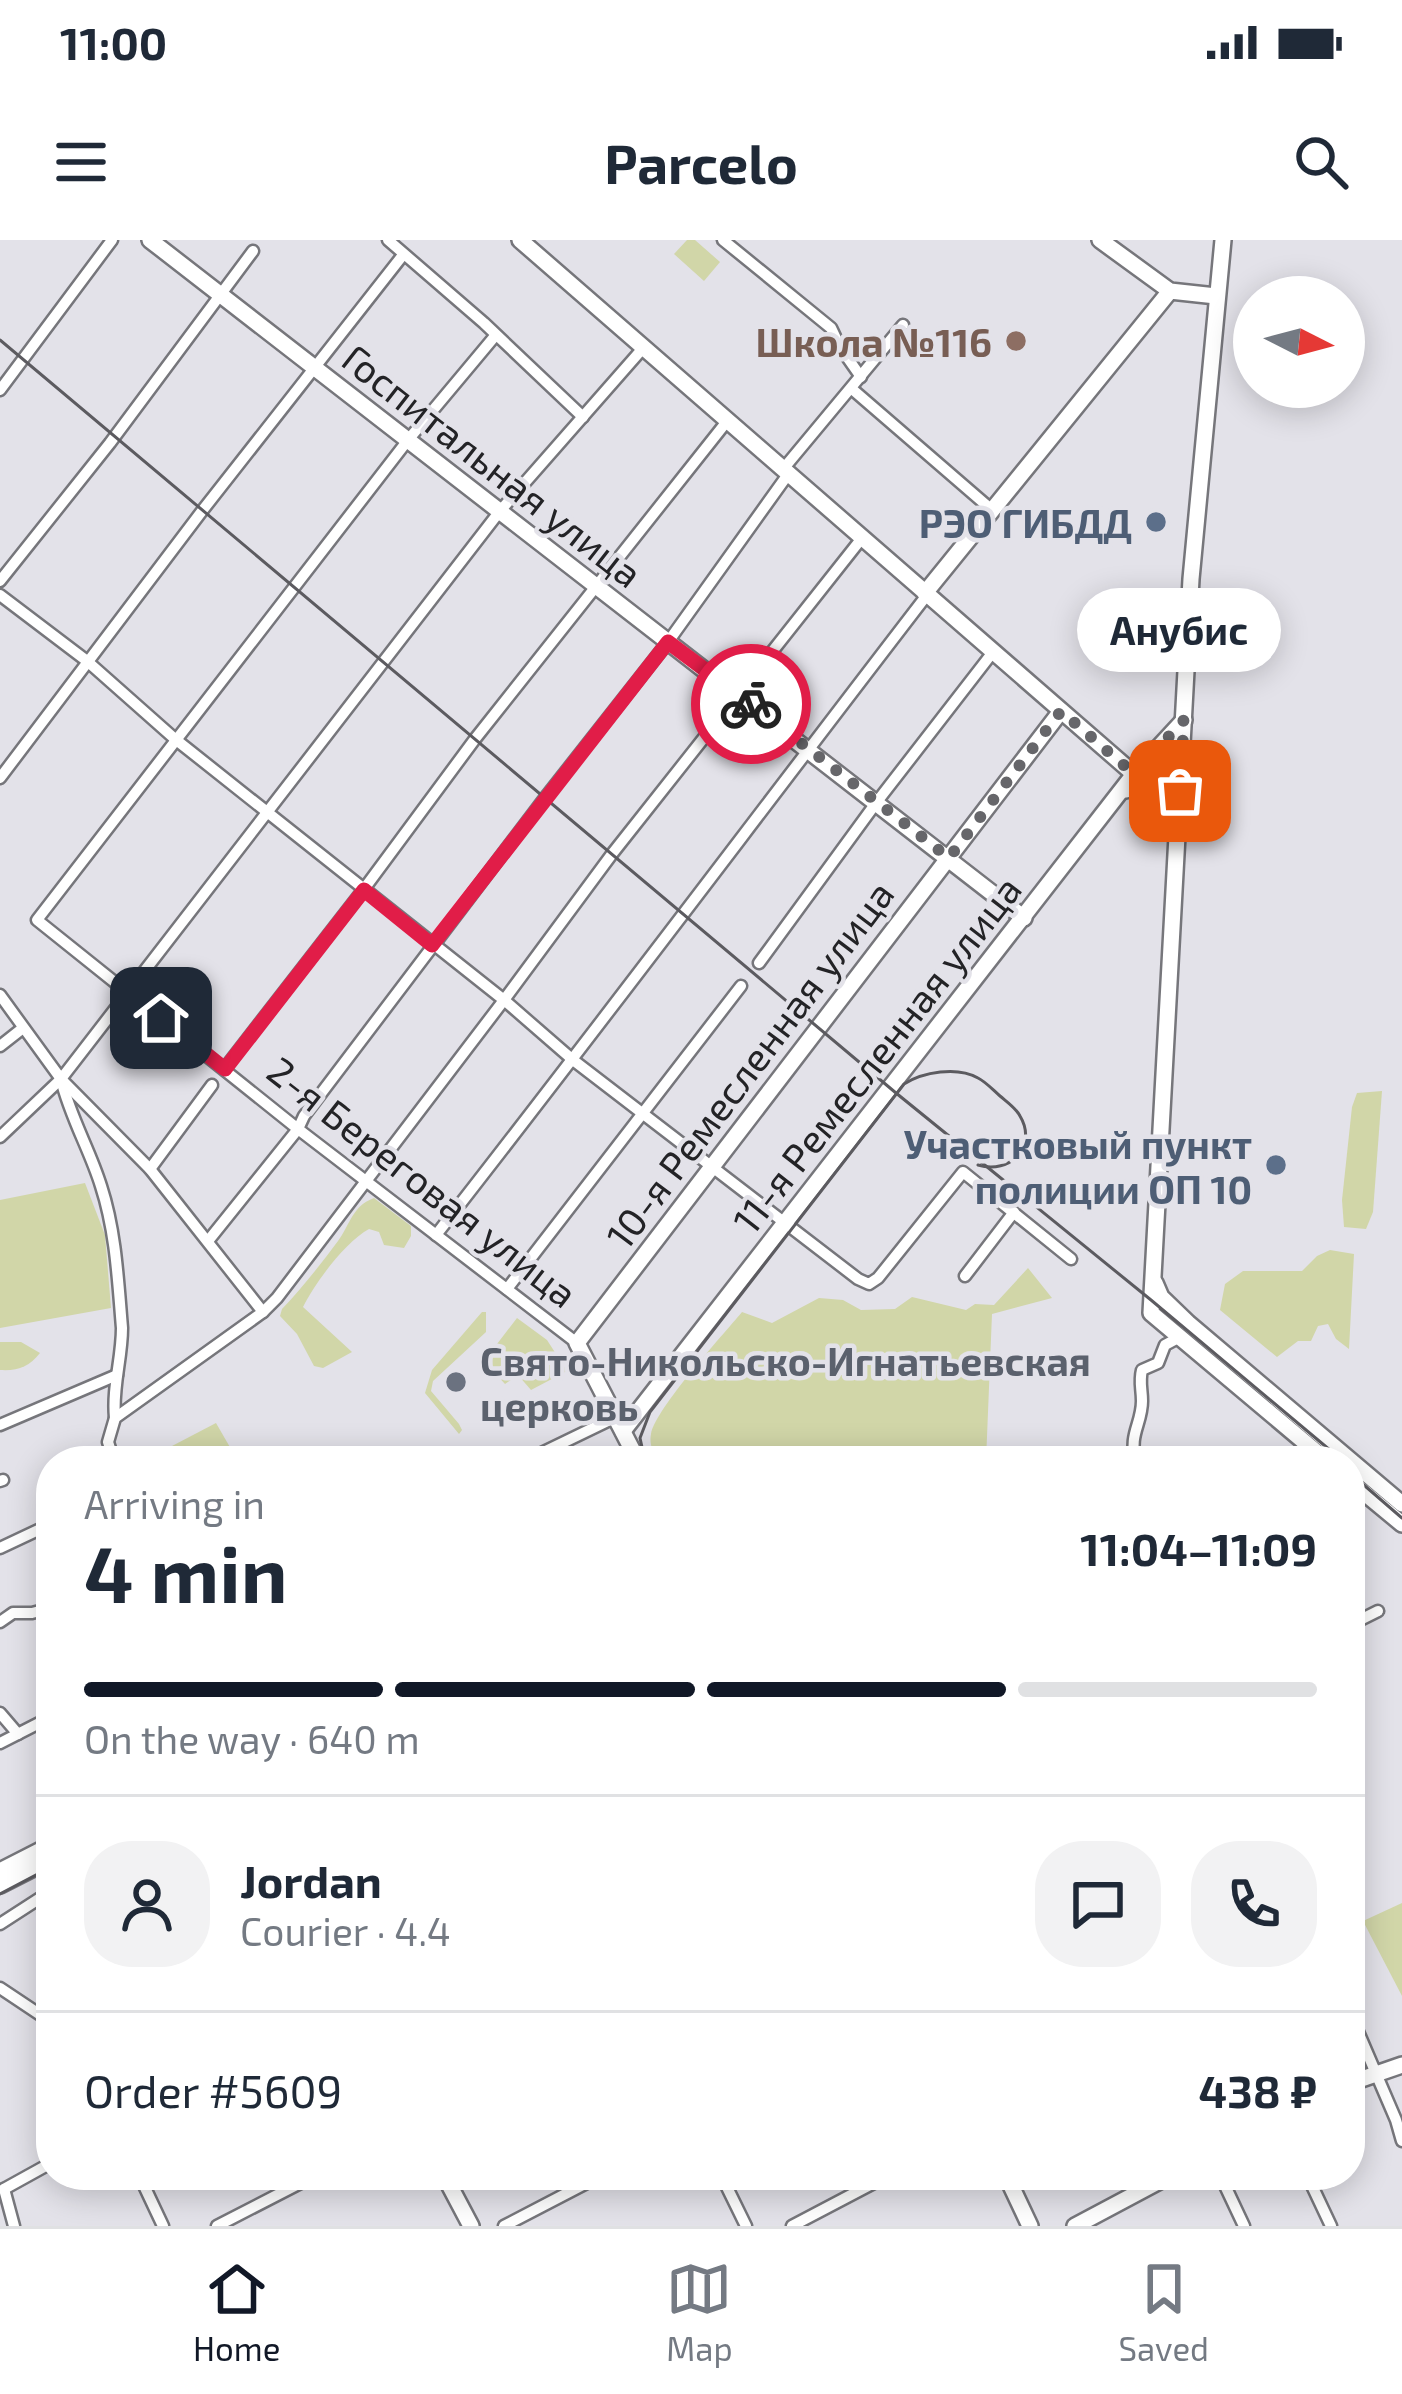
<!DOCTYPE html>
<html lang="en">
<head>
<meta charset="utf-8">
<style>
  body { margin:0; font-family:"Exo 2",sans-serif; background:#f2f2f3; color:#1f2937; height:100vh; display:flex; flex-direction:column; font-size:45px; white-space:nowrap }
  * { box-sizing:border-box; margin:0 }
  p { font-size:39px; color:#747a83 }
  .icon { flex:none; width:66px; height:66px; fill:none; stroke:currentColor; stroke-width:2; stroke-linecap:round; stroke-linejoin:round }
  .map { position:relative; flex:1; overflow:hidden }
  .sheet { position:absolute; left:36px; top:1206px; width:1329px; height:744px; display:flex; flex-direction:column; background:#fff; border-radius:48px; box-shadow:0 6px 30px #0003 }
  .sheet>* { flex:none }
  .needle { width:78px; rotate:96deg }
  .tools { position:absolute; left:1233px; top:36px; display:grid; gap:24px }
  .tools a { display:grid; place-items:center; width:132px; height:132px; border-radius:50%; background:#fff; box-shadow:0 6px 30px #0003; font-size:60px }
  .pin { position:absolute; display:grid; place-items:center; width:102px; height:102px; color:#fff; margin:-51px; border-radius:24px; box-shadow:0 6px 18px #0006 }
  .courier { position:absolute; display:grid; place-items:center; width:120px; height:120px; margin:-60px; border:9px solid #e11d48; border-radius:50%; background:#fff; color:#222; box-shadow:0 3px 15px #0007 }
  .bubble { position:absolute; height:84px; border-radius:42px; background:#fff; box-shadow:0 6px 30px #0003; font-size:39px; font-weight:700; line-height:84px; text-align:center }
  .summary em { font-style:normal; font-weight:700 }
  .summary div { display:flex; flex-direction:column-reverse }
  .summary { display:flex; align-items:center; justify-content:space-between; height:204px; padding:0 48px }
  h1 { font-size:78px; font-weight:700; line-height:90px }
  .bar { display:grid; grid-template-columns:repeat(4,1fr); gap:18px 12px; align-content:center; height:144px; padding:0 48px }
  .bar i { height:15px; border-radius:9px; background:#e0e1e3 }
  .bar .active { background:#111827 }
  .bar p { grid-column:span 4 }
  .line { display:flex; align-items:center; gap:30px; padding:0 48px; border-top:3px solid #e0e1e3 }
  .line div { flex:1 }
  .round { display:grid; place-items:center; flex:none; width:126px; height:126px; border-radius:48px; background:#f2f2f3 }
  .status { display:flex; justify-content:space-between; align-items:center; height:84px; padding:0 60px; background:#fff; direction:ltr }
  .status svg { height:33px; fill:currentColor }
  header { display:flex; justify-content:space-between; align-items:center; height:156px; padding:0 48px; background:#fff; font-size:54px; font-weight:700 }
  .dock { display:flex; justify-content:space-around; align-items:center; height:168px; border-top:3px solid #e0e1e3; background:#fff; font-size:33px; color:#747a83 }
  .dock a { display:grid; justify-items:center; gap:6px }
  .dock .active { color:#111827 }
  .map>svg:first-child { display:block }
  .green { fill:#d1d6a8 }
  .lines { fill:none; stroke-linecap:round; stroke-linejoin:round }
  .street-casing { stroke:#76767b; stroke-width:15 }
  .secondary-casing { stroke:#76767b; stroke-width:20 }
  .street { stroke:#fff; stroke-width:10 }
  .secondary { stroke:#fff; stroke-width:15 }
  .tram { stroke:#5c5b60; stroke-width:3 }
  .done { stroke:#66666a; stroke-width:12; stroke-dasharray:0 21.6 }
  .route { stroke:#e11d48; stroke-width:15 }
  .education-dot { fill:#8d6e63; stroke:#e3e2e9; stroke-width:4.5 }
  .service-dot { fill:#5c6f8a; stroke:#e3e2e9; stroke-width:4.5 }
  .worship-dot { fill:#6b7280; stroke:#e3e2e9; stroke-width:4.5 }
  .labels { text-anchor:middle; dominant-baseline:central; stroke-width:9; stroke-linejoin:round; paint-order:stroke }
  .education-label { font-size:39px; font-weight:bold; fill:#785e54; stroke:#e3e2e9; text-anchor:end }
  .street-label { font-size:39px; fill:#232326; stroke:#e3e2e9 }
  .service-label { font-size:39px; font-weight:bold; fill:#4e5e75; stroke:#e3e2e9; text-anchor:end }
  .worship-label { font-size:39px; font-weight:bold; fill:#5b616d; stroke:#e3e2e9; text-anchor:start }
</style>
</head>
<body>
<div class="status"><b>11:00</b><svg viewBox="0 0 49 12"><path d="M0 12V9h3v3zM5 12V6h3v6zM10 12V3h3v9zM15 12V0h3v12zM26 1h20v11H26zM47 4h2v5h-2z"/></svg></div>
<header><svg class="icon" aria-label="menu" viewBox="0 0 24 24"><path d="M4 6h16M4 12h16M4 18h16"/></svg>Parcelo<svg class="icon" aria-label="search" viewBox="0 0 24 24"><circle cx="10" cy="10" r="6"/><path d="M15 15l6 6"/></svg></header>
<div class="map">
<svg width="1402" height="1986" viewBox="0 0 1402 1986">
  <rect width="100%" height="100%" fill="#e3e2e9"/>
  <g class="green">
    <polygon points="687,0 695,0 720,22 704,41 674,14"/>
    <polygon points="1382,851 1373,972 1366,989 1344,987 1342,960 1352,867 1357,853"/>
    <polygon points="85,943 105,995 111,1068 0,1088 0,960"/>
    <path d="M 374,958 L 411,986 L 411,996 L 404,1008 L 384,1005 L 379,992 L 369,989 C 345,1002 315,1043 303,1067 L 352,1112 L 323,1128 L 314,1126 L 297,1094 L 280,1076 L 282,1069 C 302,1048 321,1024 338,1001 C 350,985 352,966 374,958 Z"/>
    <polygon points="1330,1010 1354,1014 1349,1109 1336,1099 1328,1084 1318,1086 1311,1101 1298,1101 1277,1117 1220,1070 1225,1044 1243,1031 1302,1031 1317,1016"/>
    <path d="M 1028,1028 L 1052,1058 L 992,1074 L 986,1221 L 656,1221 C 653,1211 649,1204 651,1194 C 656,1168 722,1096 742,1072 L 772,1083 L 819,1058 L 843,1060 L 861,1070 L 895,1069 L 912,1057 L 966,1070 L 975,1064 L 994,1065 Z"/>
    <polygon points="482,1072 486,1072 486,1092 433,1141 431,1151 459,1184 462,1190 459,1194 425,1153 432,1130"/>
    <polygon points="517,1078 547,1100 567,1131 531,1150 518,1135 505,1144 484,1121"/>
    <path d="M 0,1102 L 21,1102 L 40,1113 C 29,1127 18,1131 0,1130 Z"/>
    <polygon points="216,1183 231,1209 230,1212 213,1221 177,1221 172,1206"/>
    <polygon points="1402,1663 1402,1756 1363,1681"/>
  </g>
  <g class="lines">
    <g class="street-casing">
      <g id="street">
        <polyline points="388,0 484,83 583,177"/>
        <polyline points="723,0 831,88 840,107 861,137"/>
        <polyline points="495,96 408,200 37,680 298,889 577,1103"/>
        <polyline points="852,149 992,270"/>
        <polyline points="0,150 112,0"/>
        <polyline points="784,228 903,85"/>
        <polyline points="0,341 110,203 253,11"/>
        <polyline points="0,355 87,421 175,499 504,760 573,820 858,1039 869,1044 878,1038 963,932 1071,1019"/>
        <polyline points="0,538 202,271 403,15"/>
        <polyline points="759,723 876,563 993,412"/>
        <polyline points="0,755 61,839 150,929 263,1072"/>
        <polyline points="0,806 23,788"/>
        <polyline points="225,828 364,649 475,499 728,180"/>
        <path d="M 61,839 C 70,877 90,910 101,946 C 116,992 118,1041 122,1088 C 122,1119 112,1147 115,1178"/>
        <polyline points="0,897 61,839 500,271 644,107"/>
        <polyline points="150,929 212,845"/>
        <path d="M 436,995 C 602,783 763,568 927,355"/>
        <polyline points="208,1001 298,889 304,876 545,558 668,402 789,233"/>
        <polyline points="965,1036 1014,972"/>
        <polyline points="507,1049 741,746"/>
        <polyline points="0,1185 117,1135"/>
        <polyline points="114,1221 108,1202 115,1178 263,1072 277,1058 504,760 612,614 862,298"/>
        <polyline points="525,1221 616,1177"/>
        <path d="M 1136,1221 C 1128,1195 1142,1184 1142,1161 C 1142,1149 1139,1142 1142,1130 L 1158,1123 L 1165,1105 L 1178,1098"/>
        <polyline points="0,1241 3,1240"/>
        <polyline points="0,1308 51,1284"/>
        <polyline points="0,1382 13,1373 32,1373 51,1368"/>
        <polyline points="1350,1385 1378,1371"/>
        <polyline points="0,1473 18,1494"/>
        <polyline points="0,1503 51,1477"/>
        <polyline points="0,1684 51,1651"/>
        <polyline points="0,1748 51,1782"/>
        <polyline points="1350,1773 1396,1880 1402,1901"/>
        <polyline points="139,1935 163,1986"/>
        <polyline points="721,1935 746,1986"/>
        <polyline points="1220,1935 1244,1986"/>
        <polyline points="1307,1935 1331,1986"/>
        <polyline points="4,1949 51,1923"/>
        <polyline points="4,1949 14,1986"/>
        <polyline points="217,1986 316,1935"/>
        <polyline points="504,1986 602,1935"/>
        <polyline points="792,1986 889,1935"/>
      </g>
    </g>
    <g class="secondary-casing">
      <g id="secondary">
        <polyline points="150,0 1024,678"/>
        <polyline points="520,0 1134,534"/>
        <polyline points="1100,0 1170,51 1216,56"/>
        <polyline points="1223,0 1191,339 1151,1073 1327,1221"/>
        <polyline points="925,353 1170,51"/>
        <path d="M 1126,550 C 1149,536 1168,543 1174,569"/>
        <polyline points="1155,1043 1161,1057 1188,1083 1402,1264"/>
        <polyline points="623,1191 1134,534 1184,480"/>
        <polyline points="638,1221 577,1103 1061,471"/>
        <polyline points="1350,1241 1402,1284"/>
        <polyline points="0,1631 51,1605"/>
        <polyline points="0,1645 51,1619"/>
        <polyline points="1350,1843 1402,1825"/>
        <polyline points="444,1935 471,1986"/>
        <polyline points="1006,1935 1030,1986"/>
        <polyline points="1075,1986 1171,1935"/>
      </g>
    </g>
    <use href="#street" class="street"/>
    <use href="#secondary" class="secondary"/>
    <g class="tram">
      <polyline points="0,100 896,853 1151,1060 1343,1221"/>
      <path d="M 645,1221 L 640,1198 L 650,1172 L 904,844 C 923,832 957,826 978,838 C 986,842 993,850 1000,856 C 1007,862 1016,868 1020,876 C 1038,906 1010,935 978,925"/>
      <polyline points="1350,1233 1402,1278"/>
      <polyline points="0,1654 51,1627"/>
    </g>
  </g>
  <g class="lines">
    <polyline class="done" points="751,464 949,618 1061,471 1134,534 1184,480 1180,551"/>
    <polyline class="route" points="161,778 225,829 364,650 432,705 668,402 751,464"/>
  </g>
  <circle class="education-dot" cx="1016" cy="101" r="12"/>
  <g class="service-dot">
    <circle cx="1156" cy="282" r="12"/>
    <circle cx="1276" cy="925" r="12"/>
  </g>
  <circle class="worship-dot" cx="456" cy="1142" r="12"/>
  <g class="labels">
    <g class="education-label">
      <text x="992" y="101">Школа №116</text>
    </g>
    <g class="street-label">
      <text transform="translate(493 225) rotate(38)">Госпитальная улица</text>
      <text transform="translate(876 814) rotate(-52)">11-я Ремесленная улица</text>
      <text transform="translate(749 824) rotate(-53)">10-я Ремесленная улица</text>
      <text transform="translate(423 941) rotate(38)">2-я Береговая улица</text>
    </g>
    <g class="service-label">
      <text x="1132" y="282">РЭО ГИБДД</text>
      <text x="1252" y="903">Участковый пункт<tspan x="1252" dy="45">полиции ОП 10</tspan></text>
    </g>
    <g class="worship-label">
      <text x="480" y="1120">Свято-Никольско-Игнатьевская<tspan x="480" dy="45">церковь</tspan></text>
    </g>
  </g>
</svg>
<div class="tools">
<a><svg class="needle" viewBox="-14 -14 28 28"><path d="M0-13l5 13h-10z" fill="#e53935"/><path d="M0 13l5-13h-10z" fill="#747a83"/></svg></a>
</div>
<div class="pin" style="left:1180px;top:551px;background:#ea580c"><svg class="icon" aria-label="bag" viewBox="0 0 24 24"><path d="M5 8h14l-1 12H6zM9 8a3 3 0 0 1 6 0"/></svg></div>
<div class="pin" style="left:161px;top:778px;background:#1f2937"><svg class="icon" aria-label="home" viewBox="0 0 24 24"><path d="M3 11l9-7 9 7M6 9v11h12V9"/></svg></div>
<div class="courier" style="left:751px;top:464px"><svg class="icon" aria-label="bike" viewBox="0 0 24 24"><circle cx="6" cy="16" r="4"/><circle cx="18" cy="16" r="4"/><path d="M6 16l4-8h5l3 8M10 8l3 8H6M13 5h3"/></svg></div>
<div class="bubble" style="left:1077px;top:348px;width:204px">Анубис</div>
<section class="sheet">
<div class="summary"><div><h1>4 min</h1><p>Arriving in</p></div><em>11:04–11:09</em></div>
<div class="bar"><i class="active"></i><i class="active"></i><i class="active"></i><i></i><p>On the way · 640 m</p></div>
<div class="line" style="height:216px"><a class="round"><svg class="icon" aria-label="person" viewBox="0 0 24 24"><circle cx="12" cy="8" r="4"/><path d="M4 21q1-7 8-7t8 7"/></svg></a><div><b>Jordan</b><p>Courier · 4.4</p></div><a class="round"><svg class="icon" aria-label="chat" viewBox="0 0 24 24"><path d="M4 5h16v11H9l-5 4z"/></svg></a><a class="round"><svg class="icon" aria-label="phone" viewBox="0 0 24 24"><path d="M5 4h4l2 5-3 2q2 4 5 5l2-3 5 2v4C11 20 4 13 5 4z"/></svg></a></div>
<div class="line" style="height:156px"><div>Order #5609</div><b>438 ₽</b></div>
</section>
</div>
<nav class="dock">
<a class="active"><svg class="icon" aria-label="home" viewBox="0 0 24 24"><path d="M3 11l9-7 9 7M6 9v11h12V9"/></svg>Home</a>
<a><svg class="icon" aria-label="map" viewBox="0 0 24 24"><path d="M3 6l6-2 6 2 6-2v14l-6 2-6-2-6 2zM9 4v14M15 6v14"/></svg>Map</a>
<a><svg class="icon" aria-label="saved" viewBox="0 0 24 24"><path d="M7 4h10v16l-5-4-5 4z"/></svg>Saved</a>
</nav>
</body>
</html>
